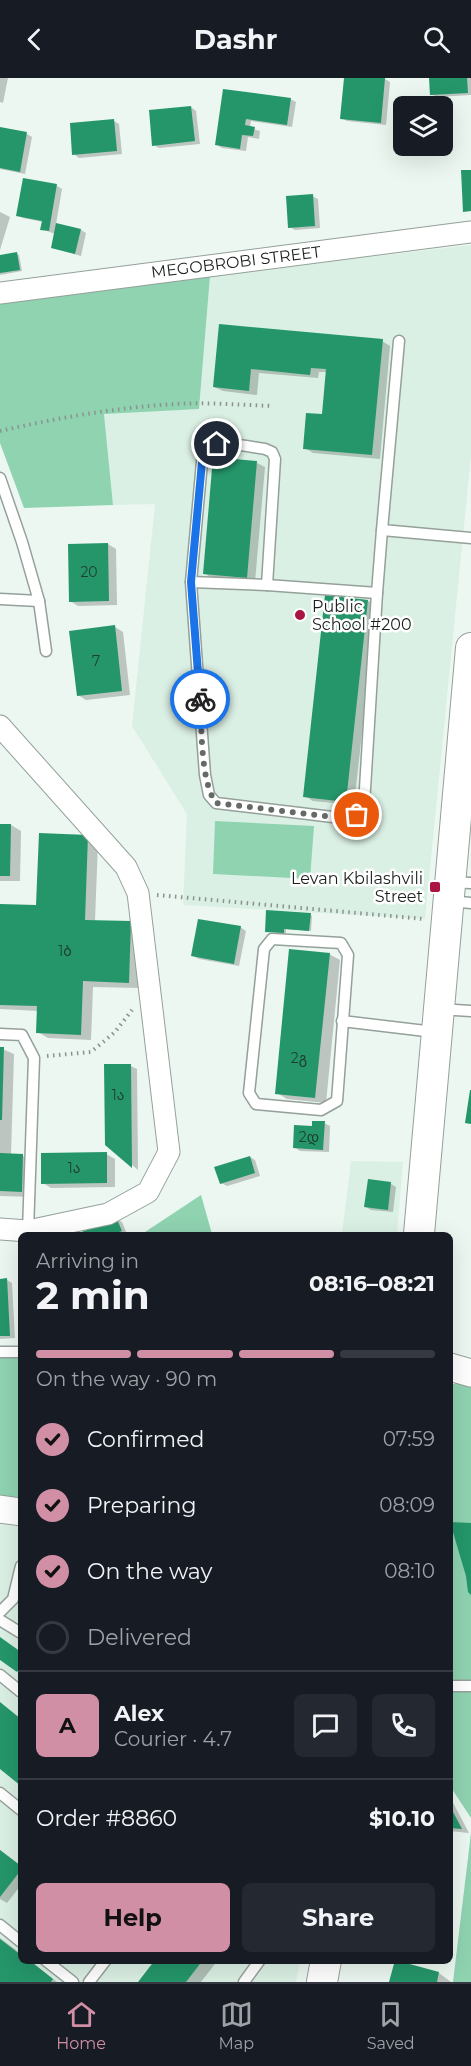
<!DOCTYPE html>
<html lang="en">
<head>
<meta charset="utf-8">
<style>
  body { margin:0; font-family:Montserrat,"Noto Sans Georgian",sans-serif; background:#242831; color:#f1f3f6; height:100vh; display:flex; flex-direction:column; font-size:22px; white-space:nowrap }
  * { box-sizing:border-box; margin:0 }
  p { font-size:20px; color:#9ea1a6 }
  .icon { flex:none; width:33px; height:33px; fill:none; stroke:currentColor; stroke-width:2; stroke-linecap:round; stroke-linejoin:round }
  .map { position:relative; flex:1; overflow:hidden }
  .details { position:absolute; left:18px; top:1154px; width:435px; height:732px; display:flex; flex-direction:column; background:#171b24; border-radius:9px; box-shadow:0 6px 24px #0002 }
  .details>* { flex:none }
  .tools { position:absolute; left:393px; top:18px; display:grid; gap:12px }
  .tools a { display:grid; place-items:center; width:60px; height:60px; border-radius:9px; background:#171b24; box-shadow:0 6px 24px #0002; font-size:30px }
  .pin { position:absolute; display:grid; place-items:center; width:51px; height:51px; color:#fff; margin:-26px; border:3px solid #fff; border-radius:50%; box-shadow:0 2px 6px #0007 }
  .courier { position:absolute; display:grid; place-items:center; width:60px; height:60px; margin:-30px; border:4px solid #1a73e8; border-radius:50%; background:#fff; color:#222; box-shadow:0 2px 8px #0007 }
  .headline em { font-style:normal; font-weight:700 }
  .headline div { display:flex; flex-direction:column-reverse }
  .headline { display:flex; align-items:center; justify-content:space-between; height:102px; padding:0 18px }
  h1 { font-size:39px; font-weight:700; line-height:45px }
  .bar { display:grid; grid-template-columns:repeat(4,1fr); gap:9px 6px; align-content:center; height:72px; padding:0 18px }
  .bar i { height:8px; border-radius:4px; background:#363941 }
  .bar .on { background:#d18fa5 }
  .bar p { grid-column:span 4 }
  .line { display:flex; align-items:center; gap:15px; padding:0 18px; border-top:2px solid #363941 }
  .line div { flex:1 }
  .round { display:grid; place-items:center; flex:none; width:63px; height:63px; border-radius:9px; background:#242831 }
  ol { padding:0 18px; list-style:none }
  li { display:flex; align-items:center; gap:18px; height:66px }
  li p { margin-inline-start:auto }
  li .icon { padding:6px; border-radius:50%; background:#d18fa5; color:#111; stroke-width:4 }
  li:last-child { color:#9ea1a6 }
  li i { width:33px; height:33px; border:3px solid #363941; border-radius:50% }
  .primary-button { display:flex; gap:12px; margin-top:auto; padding:12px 18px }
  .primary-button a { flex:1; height:69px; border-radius:9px; background:#d18fa5; color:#111; font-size:24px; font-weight:700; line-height:69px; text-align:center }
  .primary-button a+a { background:#242831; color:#f1f3f6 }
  header { display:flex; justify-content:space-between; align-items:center; height:78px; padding:0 18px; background:#171b24; font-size:27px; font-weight:700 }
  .dock { display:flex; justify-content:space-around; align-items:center; height:84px; border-top:2px solid #363941; background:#171b24; font-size:16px; color:#9ea1a6 }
  .dock a { display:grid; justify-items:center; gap:3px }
  .dock .on { color:#d18fa5 }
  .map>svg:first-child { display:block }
  .built { fill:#dbf0e4 }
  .green { fill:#8fd3b1 }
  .shadow { fill:#0003 }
  .building { fill:#25966a }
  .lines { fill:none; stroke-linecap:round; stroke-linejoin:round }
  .service-casing { stroke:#94a099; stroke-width:13 }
  .minor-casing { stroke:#94a099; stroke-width:23 }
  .tertiary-casing { stroke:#94a099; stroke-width:29 }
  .secondary-casing { stroke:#94a099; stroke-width:32 }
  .path { stroke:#8a938e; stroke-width:4; stroke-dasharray:1.5 4.5; stroke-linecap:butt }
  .service { stroke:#fff; stroke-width:10 }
  .minor { stroke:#fff; stroke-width:21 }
  .tertiary { stroke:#fff; stroke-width:27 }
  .secondary { stroke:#fff; stroke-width:30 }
  .done { stroke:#646b67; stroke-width:6; stroke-dasharray:0 10.8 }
  .route { stroke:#1a73e8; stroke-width:8 }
  .poi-dot { fill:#aa1541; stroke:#fff; stroke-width:2 }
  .labels { text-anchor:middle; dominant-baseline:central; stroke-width:5; stroke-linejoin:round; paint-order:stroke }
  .number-label { font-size:14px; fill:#1e3e30 }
  .street-label { font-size:16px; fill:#1b201d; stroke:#fff }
  .poi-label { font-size:16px; fill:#1b201d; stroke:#fff; text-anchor:start }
</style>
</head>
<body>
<header><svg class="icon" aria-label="back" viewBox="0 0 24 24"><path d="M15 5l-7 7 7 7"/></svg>Dashr<svg class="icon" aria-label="search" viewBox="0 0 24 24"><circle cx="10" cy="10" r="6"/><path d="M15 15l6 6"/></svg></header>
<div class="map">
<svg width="471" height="1904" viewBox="0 0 471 1904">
  <rect width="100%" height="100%" fill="#ebf7f0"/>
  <g class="built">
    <polygon points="471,167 471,377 425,841 183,827 187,736 132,648 155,426 113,427 104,335 199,331 210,198"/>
    <polygon points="351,1083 403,1084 397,1156 342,1156"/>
    <polygon points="0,1446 21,1449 21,1882 300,1883 296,1904 0,1904"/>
  </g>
  <g class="green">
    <polygon points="210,198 199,331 104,336 113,427 24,430 0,365 0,223"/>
    <polygon points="215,743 314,748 310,801 213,796"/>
    <polygon points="201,1117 212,1156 142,1156"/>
    <polygon points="0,1275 21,1276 21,1423 0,1420"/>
    <polygon points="456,1305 471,1309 471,1740 450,1708 450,1308"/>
    <polygon points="471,1755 471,1904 453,1904"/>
  </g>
  <g class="shadow">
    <polygon points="0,0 8,0 3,25 0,24"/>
    <polygon points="346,0 377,0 385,1 390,4 386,47 347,43 342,40"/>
    <polygon points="430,0 471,0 471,17 437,19 431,16"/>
    <polygon points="224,13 290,21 296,24 292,49 251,43 250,50 260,53 259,61 248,59 246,73 222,70 217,67"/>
    <polygon points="191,29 196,33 200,66 159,70 154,67"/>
    <polygon points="114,43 119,46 122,76 79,80 74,76"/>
    <polygon points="0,51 27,56 32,59 25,96 0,91"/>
    <polygon points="24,102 57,108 62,111 56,146 81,152 86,155 81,178 52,170 55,156 42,151 43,144 23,140 18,137"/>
    <polygon points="312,118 318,121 320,150 295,152 290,149"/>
    <polygon points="0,134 10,139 0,172"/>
    <polygon points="17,176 19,177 22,193 0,197 0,178"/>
    <polygon points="220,248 382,263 390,268 380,381 313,375 305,370 324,338 328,294 319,294 318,300 259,295 257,317 223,313 214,309"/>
    <polygon points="257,385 265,389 255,504 212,500 204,495"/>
    <polygon points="108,466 116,471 117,527 78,528 70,523 69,467"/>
    <polygon points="368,523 376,528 354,727 313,723 305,718"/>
    <polygon points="115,549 123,554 130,617 86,622 78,617"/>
    <polygon points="0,747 11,747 21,753 20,803 0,803"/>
    <polygon points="88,758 98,764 95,843 130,844 141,850 139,910 93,909 91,962 48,960 38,954 38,933 0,931 0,827 38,828"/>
    <polygon points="310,837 312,838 311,853 286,851 286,856 266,853"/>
    <polygon points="240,849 246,853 239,888 199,881 193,878"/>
    <polygon points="329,876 340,882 326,1025 287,1021 277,1015"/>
    <polygon points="0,970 14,976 11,1077 23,1078 33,1084 32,1119 0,1118"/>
    <polygon points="105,988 131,988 137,991 138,1092 107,1066"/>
    <polygon points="324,1045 330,1048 329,1074 300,1073 294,1069"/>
    <polygon points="106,1076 115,1081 115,1109 51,1110 43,1105"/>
    <polygon points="250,1079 255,1082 260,1098 227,1108 221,1105"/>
    <polygon points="391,1106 396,1109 393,1134 371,1132 366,1129"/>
    <polygon points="116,1141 122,1144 127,1156 80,1156"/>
    <polygon points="0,1202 7,1202 12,1205 15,1260 0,1261"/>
    <polygon points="450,1719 469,1755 450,1753"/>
    <polygon points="0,1772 21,1788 21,1807 7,1825 0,1821"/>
    <polygon points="0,1860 21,1876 21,1882 29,1882 57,1904 0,1904"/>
    <polygon points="157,1882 218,1882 201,1904 140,1904"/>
    <polygon points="439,1895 451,1904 391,1904"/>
  </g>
  <g class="building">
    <polygon points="344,0 385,0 381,45 340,41"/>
    <polygon points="429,0 467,0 468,15 430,17"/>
    <polygon points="223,11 291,20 287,47 246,41 245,47 255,49 253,58 242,57 240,71 215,67"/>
    <polygon points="191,28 195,63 152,68 149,32"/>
    <polygon points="114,41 117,73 72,77 70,45"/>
    <polygon points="0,49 27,54 20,94 0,90"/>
    <polygon points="461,92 471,92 471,133 463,134"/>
    <polygon points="23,100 57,106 49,153 40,152 42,143 16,138"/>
    <polygon points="313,116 315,148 288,150 286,118"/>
    <polygon points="56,145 81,151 75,176 51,170"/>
    <polygon points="17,174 20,192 0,195 0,177"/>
    <polygon points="219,246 383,261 372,377 303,371 306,335 322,336 326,291 311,290 310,297 251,291 249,313 213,309"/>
    <polygon points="213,379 257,383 247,500 203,496"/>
    <polygon points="108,465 109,523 69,524 68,466"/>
    <polygon points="325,517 368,522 346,724 303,719"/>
    <polygon points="115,547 122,613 77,618 69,553"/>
    <polygon points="0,746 11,746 10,798 0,798"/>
    <polygon points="39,755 88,757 85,842 131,843 129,905 83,903 81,957 36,955 37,928 0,927 0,826 36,827"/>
    <polygon points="266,832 311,835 309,853 284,851 284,855 265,854"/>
    <polygon points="198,841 241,848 234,886 191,878"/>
    <polygon points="289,871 330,875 315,1020 275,1016"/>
    <polygon points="0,969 4,969 2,1042 0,1042"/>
    <polygon points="104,986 131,986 132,1090 105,1067"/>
    <polygon points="470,1012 471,1012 471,1046 465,1045"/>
    <polygon points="312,1043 325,1043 323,1072 293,1070 294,1047 312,1048"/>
    <polygon points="107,1074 107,1105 41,1106 41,1075"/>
    <polygon points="0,1075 23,1076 22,1114 0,1113"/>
    <polygon points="250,1078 255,1095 220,1106 214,1089"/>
    <polygon points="368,1101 391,1104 388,1132 364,1129"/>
    <polygon points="116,1139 122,1153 114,1156 77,1156"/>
    <polygon points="7,1200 10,1258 0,1258 0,1201"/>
    <polygon points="450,1444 471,1445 471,1517 468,1514 466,1498"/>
    <polygon points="0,1559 21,1574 21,1588 17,1594 0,1582"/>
    <polygon points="0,1624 21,1641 21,1708 0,1691"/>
    <polygon points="450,1728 462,1751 450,1750"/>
    <polygon points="0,1772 21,1788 21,1792 0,1819"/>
    <polygon points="0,1861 21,1877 21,1882 29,1882 53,1901 51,1904 0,1904"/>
    <polygon points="155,1882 203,1882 186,1904 138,1904"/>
    <polygon points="395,1882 439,1894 437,1904 389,1904"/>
  </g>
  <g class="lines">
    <g class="service-casing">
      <g id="service">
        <polyline points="399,263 382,452 471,460"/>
        <polyline points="0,400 22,464 39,523 46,573"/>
        <polyline points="191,504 267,507 377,515"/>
        <path d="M 267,507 L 275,381 L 272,374 L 265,371 C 249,369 215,360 203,373 L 191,504 L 205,697 L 209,717 L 216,725 L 341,740 L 357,737 L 364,727 L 377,515 L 382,452"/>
        <polyline points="0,521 39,523"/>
        <polyline points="451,804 471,805"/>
        <polyline points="449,823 471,825"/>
        <polygon points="272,861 341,865 348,877 337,1023 321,1032 256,1026 249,1015 264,871"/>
        <polyline points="439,931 471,933"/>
        <polyline points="342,943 434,954"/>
        <polyline points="0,956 22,957 34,980 28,1153"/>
        <polyline points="0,1274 21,1274"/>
        <polyline points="0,1534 13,1521 21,1488"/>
        <polyline points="0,1542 21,1555"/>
        <polyline points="0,1597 21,1614"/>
        <polyline points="450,1608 471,1608"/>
        <polyline points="0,1715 21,1732"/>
        <polyline points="0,1847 21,1864"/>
        <polyline points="45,1882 73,1904"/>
        <polyline points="89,1904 106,1882"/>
        <polyline points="244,1904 260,1882"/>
      </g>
    </g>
    <g class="minor-casing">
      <g id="minor">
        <polyline points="0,215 471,154"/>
        <polyline points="0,648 126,789 138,815 169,1074 148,1114 108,1136 28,1153 0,1151"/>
      </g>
    </g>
    <g class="tertiary-casing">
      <g id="tertiary">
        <polyline points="450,1289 471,1295"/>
        <polyline points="0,1431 21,1434"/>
      </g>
    </g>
    <g class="secondary-casing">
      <g id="secondary">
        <polyline points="419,1156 471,570"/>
        <polyline points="322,1904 326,1882"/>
      </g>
    </g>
    <g class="path">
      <path d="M 0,353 C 58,340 117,329 177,326 C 209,324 241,327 273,328"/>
      <polyline points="157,817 424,841"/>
      <polyline points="47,978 91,974 115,954 132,932"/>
    </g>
    <use href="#service" class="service"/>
    <use href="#minor" class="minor"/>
    <use href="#tertiary" class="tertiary"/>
    <use href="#secondary" class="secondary"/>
  </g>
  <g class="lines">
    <path class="done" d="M 200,621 C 202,649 200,703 216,725 L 341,740 L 357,737"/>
    <polyline class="route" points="200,621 191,504 203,373 208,368 217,366"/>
  </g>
  <g class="poi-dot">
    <circle cx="300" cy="537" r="6"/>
    <rect x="429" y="803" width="12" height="12" rx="3"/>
  </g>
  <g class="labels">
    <g class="number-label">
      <text x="89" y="494">20</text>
      <text x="96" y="583">7</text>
      <text x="65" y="873">1ბ</text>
      <text x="299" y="980">2გ</text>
      <text x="118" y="1017">1ა</text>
      <text x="309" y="1059">2დ</text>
      <text x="74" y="1090">1ა</text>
    </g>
    <g class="street-label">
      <text transform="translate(236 184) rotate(-7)">MEGOBROBI STREET</text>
    </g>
    <g class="poi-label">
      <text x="312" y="528">Public<tspan x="312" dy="18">School #200</tspan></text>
      <text x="423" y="800" text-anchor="end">Levan Kbilashvili<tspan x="423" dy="18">Street</tspan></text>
    </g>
  </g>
</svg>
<div class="tools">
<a><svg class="icon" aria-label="layers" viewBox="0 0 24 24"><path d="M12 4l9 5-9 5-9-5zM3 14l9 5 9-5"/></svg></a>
</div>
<div class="pin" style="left:357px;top:737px;background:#ea580c"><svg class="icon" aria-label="bag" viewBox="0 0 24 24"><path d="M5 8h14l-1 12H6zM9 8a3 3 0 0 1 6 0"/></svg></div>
<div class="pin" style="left:217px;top:366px;background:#1f2937"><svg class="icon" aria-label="home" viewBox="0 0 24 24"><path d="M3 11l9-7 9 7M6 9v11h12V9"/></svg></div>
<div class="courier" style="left:200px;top:621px"><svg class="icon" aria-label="bike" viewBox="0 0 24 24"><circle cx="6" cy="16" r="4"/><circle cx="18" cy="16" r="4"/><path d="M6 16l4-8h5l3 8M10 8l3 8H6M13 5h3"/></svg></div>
<section class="details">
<div class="headline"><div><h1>2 min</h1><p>Arriving in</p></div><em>08:16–08:21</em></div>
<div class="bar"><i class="on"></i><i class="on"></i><i class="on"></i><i></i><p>On the way · 90 m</p></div>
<ol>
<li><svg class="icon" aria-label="check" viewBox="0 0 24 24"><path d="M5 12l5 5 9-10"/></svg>Confirmed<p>07:59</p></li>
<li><svg class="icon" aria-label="check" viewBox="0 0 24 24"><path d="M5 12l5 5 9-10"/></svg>Preparing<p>08:09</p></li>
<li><svg class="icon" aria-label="check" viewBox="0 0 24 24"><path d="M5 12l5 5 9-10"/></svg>On the way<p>08:10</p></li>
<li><i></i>Delivered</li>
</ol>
<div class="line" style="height:108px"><b class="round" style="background:#d18fa5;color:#111">A</b><div><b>Alex</b><p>Courier · 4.7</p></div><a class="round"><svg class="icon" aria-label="chat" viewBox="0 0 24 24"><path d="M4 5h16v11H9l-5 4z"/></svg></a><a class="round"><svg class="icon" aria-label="phone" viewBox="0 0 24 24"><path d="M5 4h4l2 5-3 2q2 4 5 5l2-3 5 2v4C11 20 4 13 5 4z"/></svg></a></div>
<div class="line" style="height:78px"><div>Order #8860</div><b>$10.10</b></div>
<div class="primary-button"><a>Help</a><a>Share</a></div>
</section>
</div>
<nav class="dock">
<a class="on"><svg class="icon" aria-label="home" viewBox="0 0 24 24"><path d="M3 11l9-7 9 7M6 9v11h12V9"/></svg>Home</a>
<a><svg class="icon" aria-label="map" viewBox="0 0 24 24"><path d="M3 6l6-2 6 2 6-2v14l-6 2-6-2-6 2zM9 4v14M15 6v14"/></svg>Map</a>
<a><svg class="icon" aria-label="saved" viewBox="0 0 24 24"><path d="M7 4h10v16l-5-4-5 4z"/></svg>Saved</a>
</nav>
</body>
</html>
